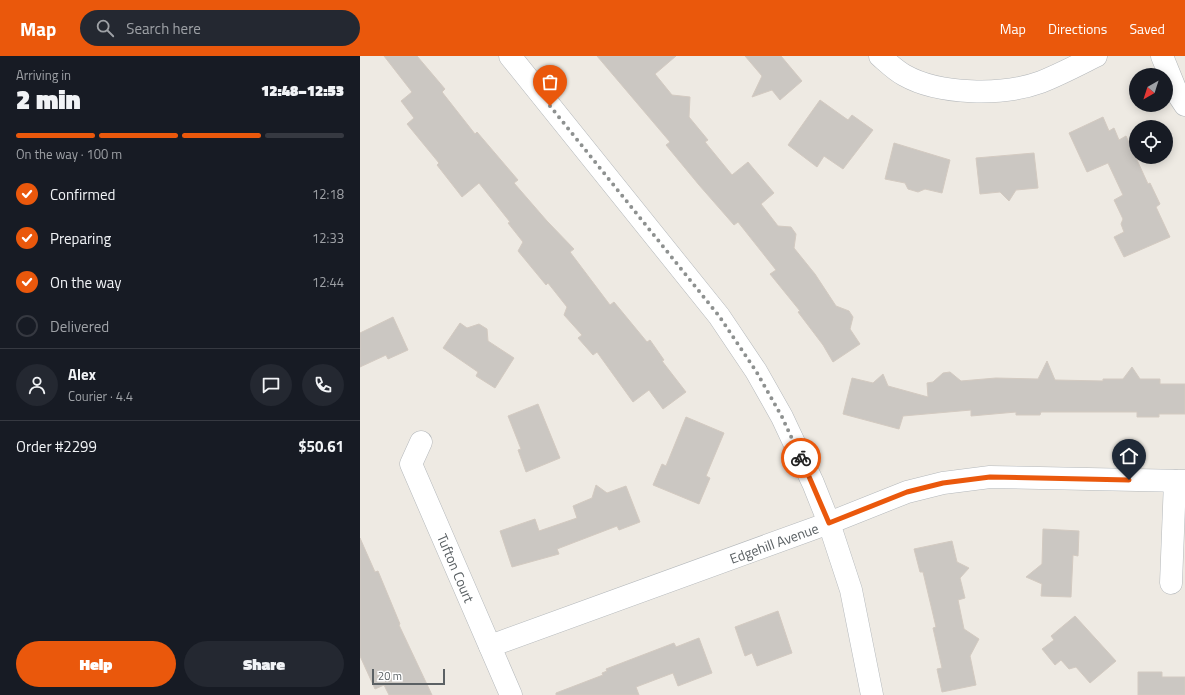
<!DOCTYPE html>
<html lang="en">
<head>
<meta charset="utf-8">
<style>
  body { margin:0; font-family:"Titillium Web",sans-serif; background:#242831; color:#f1f3f6; height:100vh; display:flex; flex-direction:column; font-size:15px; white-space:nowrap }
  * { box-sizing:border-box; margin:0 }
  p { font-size:13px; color:#9ea1a6 }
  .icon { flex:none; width:22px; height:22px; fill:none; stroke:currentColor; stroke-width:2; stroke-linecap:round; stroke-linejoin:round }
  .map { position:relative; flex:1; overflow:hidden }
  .panel { display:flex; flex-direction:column; background:#171b24; width:360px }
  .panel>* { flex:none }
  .needle { width:26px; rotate:219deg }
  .buttons { position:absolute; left:769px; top:12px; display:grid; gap:8px }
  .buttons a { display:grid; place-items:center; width:44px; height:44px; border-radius:50%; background:#171b24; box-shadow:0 2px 10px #0003; font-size:20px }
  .scale { position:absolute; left:12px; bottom:10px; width:73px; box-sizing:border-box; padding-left:4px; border:2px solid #5b6164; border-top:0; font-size:11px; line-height:14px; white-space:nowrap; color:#5b6164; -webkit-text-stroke:3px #fff; paint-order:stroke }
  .pin { position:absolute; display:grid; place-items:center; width:34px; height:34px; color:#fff; margin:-41px -17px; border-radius:50% 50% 50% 0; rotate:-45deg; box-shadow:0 0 4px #0007 }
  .pin .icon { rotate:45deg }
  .courier { position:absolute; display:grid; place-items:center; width:40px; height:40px; margin:-20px; border:3px solid #ea580c; border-radius:50%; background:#fff; color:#222; box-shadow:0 1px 5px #0007 }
  .head em { font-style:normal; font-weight:800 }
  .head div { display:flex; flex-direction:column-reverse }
  .head { display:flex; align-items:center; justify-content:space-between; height:68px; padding:0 16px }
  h1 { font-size:26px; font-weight:800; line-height:30px }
  .bar { display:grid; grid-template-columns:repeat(4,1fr); gap:6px 4px; align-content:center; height:48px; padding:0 16px }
  .bar i { height:5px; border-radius:3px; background:#363941 }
  .bar .current { background:#ea580c }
  .bar p { grid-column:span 4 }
  .line { display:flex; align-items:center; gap:10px; padding:0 16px; border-top:1px solid #363941 }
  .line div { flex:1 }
  .round { display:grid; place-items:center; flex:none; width:42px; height:42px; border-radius:21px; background:#242831 }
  ol { padding:0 16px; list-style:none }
  li { display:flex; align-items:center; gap:12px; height:44px }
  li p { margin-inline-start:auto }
  li .icon { padding:4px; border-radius:50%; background:#ea580c; color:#fff; stroke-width:4 }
  li:last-child { color:#9ea1a6 }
  li i { width:22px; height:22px; border:2px solid #363941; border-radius:50% }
  .cta { display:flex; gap:8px; margin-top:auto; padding:8px 16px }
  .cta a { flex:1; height:46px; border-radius:24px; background:#ea580c; color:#fff; font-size:16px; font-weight:800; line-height:46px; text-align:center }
  .cta a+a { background:#242831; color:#f1f3f6 }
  header { display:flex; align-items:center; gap:24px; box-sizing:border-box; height:56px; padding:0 20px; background:#ea580c; color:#fff }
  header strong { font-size:19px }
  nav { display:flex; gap:22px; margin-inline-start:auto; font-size:14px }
  .search { width:280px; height:36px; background:#242831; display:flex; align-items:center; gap:10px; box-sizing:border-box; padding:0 14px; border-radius:22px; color:#9ea1a6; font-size:15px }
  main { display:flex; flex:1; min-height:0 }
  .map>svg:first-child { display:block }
  .building { fill:#cbc7c2; stroke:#d3cac1 }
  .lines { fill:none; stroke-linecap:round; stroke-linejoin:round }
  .minor-casing { stroke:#b4b8bb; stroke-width:23 }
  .tertiary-casing { stroke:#b4b8bb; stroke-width:23 }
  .minor { stroke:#fff; stroke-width:22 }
  .tertiary { stroke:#fff; stroke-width:22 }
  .done { stroke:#8e9190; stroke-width:4; stroke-dasharray:0 7.2 }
  .route { stroke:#ea580c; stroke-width:5 }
  .labels { text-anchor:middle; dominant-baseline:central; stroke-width:3; stroke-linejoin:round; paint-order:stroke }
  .street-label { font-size:14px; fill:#5b6164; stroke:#fff }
</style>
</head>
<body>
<header>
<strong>Map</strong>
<div class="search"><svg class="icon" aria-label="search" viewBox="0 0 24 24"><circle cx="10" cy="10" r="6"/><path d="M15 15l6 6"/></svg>Search here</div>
<nav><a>Map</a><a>Directions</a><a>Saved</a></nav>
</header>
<main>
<section class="panel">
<div class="head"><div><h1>2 min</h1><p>Arriving in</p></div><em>12:48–12:53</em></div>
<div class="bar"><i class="current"></i><i class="current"></i><i class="current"></i><i></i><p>On the way · 100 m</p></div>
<ol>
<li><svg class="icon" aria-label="check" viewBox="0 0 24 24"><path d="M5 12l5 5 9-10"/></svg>Confirmed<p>12:18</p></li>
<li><svg class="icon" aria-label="check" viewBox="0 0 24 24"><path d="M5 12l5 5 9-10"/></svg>Preparing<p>12:33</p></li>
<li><svg class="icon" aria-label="check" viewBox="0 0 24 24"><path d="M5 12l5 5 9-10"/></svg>On the way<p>12:44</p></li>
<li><i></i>Delivered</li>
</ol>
<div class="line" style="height:72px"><a class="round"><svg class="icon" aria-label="person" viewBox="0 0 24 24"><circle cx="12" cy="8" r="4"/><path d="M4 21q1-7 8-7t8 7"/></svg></a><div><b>Alex</b><p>Courier · 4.4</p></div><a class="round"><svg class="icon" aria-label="chat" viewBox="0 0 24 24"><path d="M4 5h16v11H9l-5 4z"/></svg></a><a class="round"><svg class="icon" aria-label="phone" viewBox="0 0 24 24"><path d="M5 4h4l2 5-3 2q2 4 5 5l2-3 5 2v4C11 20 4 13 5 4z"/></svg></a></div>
<div class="line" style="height:52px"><div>Order #2299</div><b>$50.61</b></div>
<div class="cta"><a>Help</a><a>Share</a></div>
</section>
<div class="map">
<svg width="825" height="639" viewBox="0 0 825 639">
  <rect width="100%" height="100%" fill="#eeeae3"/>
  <g class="building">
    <polygon points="24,0 57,0 85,33 82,36 115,78 117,76 158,124 154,127 187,165 214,193 210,196 250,249 254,246 287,286 290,284 304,304 302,305 326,336 303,353 289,334 273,346 237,296 233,299 218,282 222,279 204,259 207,251 188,227 186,229 158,195 163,186 148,167 150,166 119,127 102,141 77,109 79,107 47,68 54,62 41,45 52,36"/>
    <polygon points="237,0 316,0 295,18 312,39 330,41 329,61 348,84 345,86 372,119 388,106 414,137 401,148 418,170 431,171 436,178 434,192 455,218 476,250 489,255 493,261 490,273 500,288 473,306 463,289 438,256 440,255 410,218 416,214 378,166 374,169 339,129 306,89 310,86"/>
    <polygon points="385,0 421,0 442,25 420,44 412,34 392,41 402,20"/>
    <polygon points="460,44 488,64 492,59 513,74 483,113 464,100 457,111 428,89"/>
    <polygon points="743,61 749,75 754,72 759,84 766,80 788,128 790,127 800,148 796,151 810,181 764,201 754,181 764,176 761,168 763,163 754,144 763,139 748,107 727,116 709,77"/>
    <polygon points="534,87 590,104 582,137 565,133 558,136 548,133 545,127 525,123"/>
    <polygon points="674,97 678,132 656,134 649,145 640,136 620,138 616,102"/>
    <polygon points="33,261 48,294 28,303 26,299 0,311 0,277"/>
    <polygon points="100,267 107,272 119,268 127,273 128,285 154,302 135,332 116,320 118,316 83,292"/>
    <polygon points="687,305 695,324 743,325 743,323 763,323 772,311 780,323 800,323 800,328 825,328 825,358 799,358 799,361 777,361 777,356 681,356 680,359 656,359 656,356 611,360 611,354 543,360 539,373 483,358 492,322 513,327 523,318 528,330 568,341 567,327 573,326 583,317 590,316 601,325 636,322 678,323"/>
    <polygon points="178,348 200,402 166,416 158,394 161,393 148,360"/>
    <polygon points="326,361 364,377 346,420 350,422 339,448 293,429 302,408 306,410"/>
    <polygon points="236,429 247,437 266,430 280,466 259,474 257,470 197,493 199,498 152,511 140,475 175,463 179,475 217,462 213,450 232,442"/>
    <polygon points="683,473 719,475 718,500 713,499 711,541 681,540 682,528 666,521 682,508"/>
    <polygon points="0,482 15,516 18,515 40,568 39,569 72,639 29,639 24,629 15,633 0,600"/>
    <polygon points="592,485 597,506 609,512 600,522 605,542 598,544 604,573 619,583 610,600 616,629 582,636 577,613 582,612 573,572 576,571 563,516 560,516 554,493"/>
    <polygon points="418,555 432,597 397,610 392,597 385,600 375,571"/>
    <polygon points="715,560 756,605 730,627 716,611 709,613 701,604 695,609 682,593 694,584 691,580"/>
    <polygon points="339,582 352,617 318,630 313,617 276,631 279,639 196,639 196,637 243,619 242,617 247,615 246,613 314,587 316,591"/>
    <polygon points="778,616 802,616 802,621 825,621 825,639 778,639"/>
  </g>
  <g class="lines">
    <g class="minor-casing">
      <g id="minor">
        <path d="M 520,0 C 527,6 535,14 544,19 C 579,39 643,40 681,26 C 699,19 718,9 736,0"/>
        <polyline points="802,0 817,37 825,49"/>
        <polyline points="61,386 51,408 151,639"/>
        <polyline points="811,527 815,425"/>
        <polyline points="130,590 469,467 547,436 583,427 630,421 825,425"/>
      </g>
    </g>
    <g class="tertiary-casing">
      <polyline id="tertiary" points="150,0 359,260 396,315 422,361 453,427 469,467 491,534 512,639"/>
    </g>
    <use href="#minor" class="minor"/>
    <use href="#tertiary" class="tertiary"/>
  </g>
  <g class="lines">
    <polyline class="done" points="190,50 359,260 396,315 422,361 441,402"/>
    <polyline class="route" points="441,402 469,467 547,436 583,427 630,421 769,424"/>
  </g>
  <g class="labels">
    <g class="street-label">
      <text transform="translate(414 487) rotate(-20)">Edgehill Avenue</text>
      <text transform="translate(96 512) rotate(67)">Tufton Court</text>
    </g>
  </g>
</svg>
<div class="buttons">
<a><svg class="needle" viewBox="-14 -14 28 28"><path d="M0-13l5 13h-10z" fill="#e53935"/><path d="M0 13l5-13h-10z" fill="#9ea1a6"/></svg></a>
<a><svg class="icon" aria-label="locate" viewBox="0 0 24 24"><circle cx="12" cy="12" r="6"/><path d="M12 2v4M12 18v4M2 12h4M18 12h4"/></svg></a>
</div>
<div class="scale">20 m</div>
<div class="pin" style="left:190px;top:50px;background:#ea580c"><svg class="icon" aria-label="bag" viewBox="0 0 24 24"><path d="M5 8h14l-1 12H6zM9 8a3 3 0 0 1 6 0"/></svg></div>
<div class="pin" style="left:769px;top:424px;background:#1f2937"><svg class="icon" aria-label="home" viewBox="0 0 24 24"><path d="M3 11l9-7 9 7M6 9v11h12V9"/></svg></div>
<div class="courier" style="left:441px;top:402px"><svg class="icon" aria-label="bike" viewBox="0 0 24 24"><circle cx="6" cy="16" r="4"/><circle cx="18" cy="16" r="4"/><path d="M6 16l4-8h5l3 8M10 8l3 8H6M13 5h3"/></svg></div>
</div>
</main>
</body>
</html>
